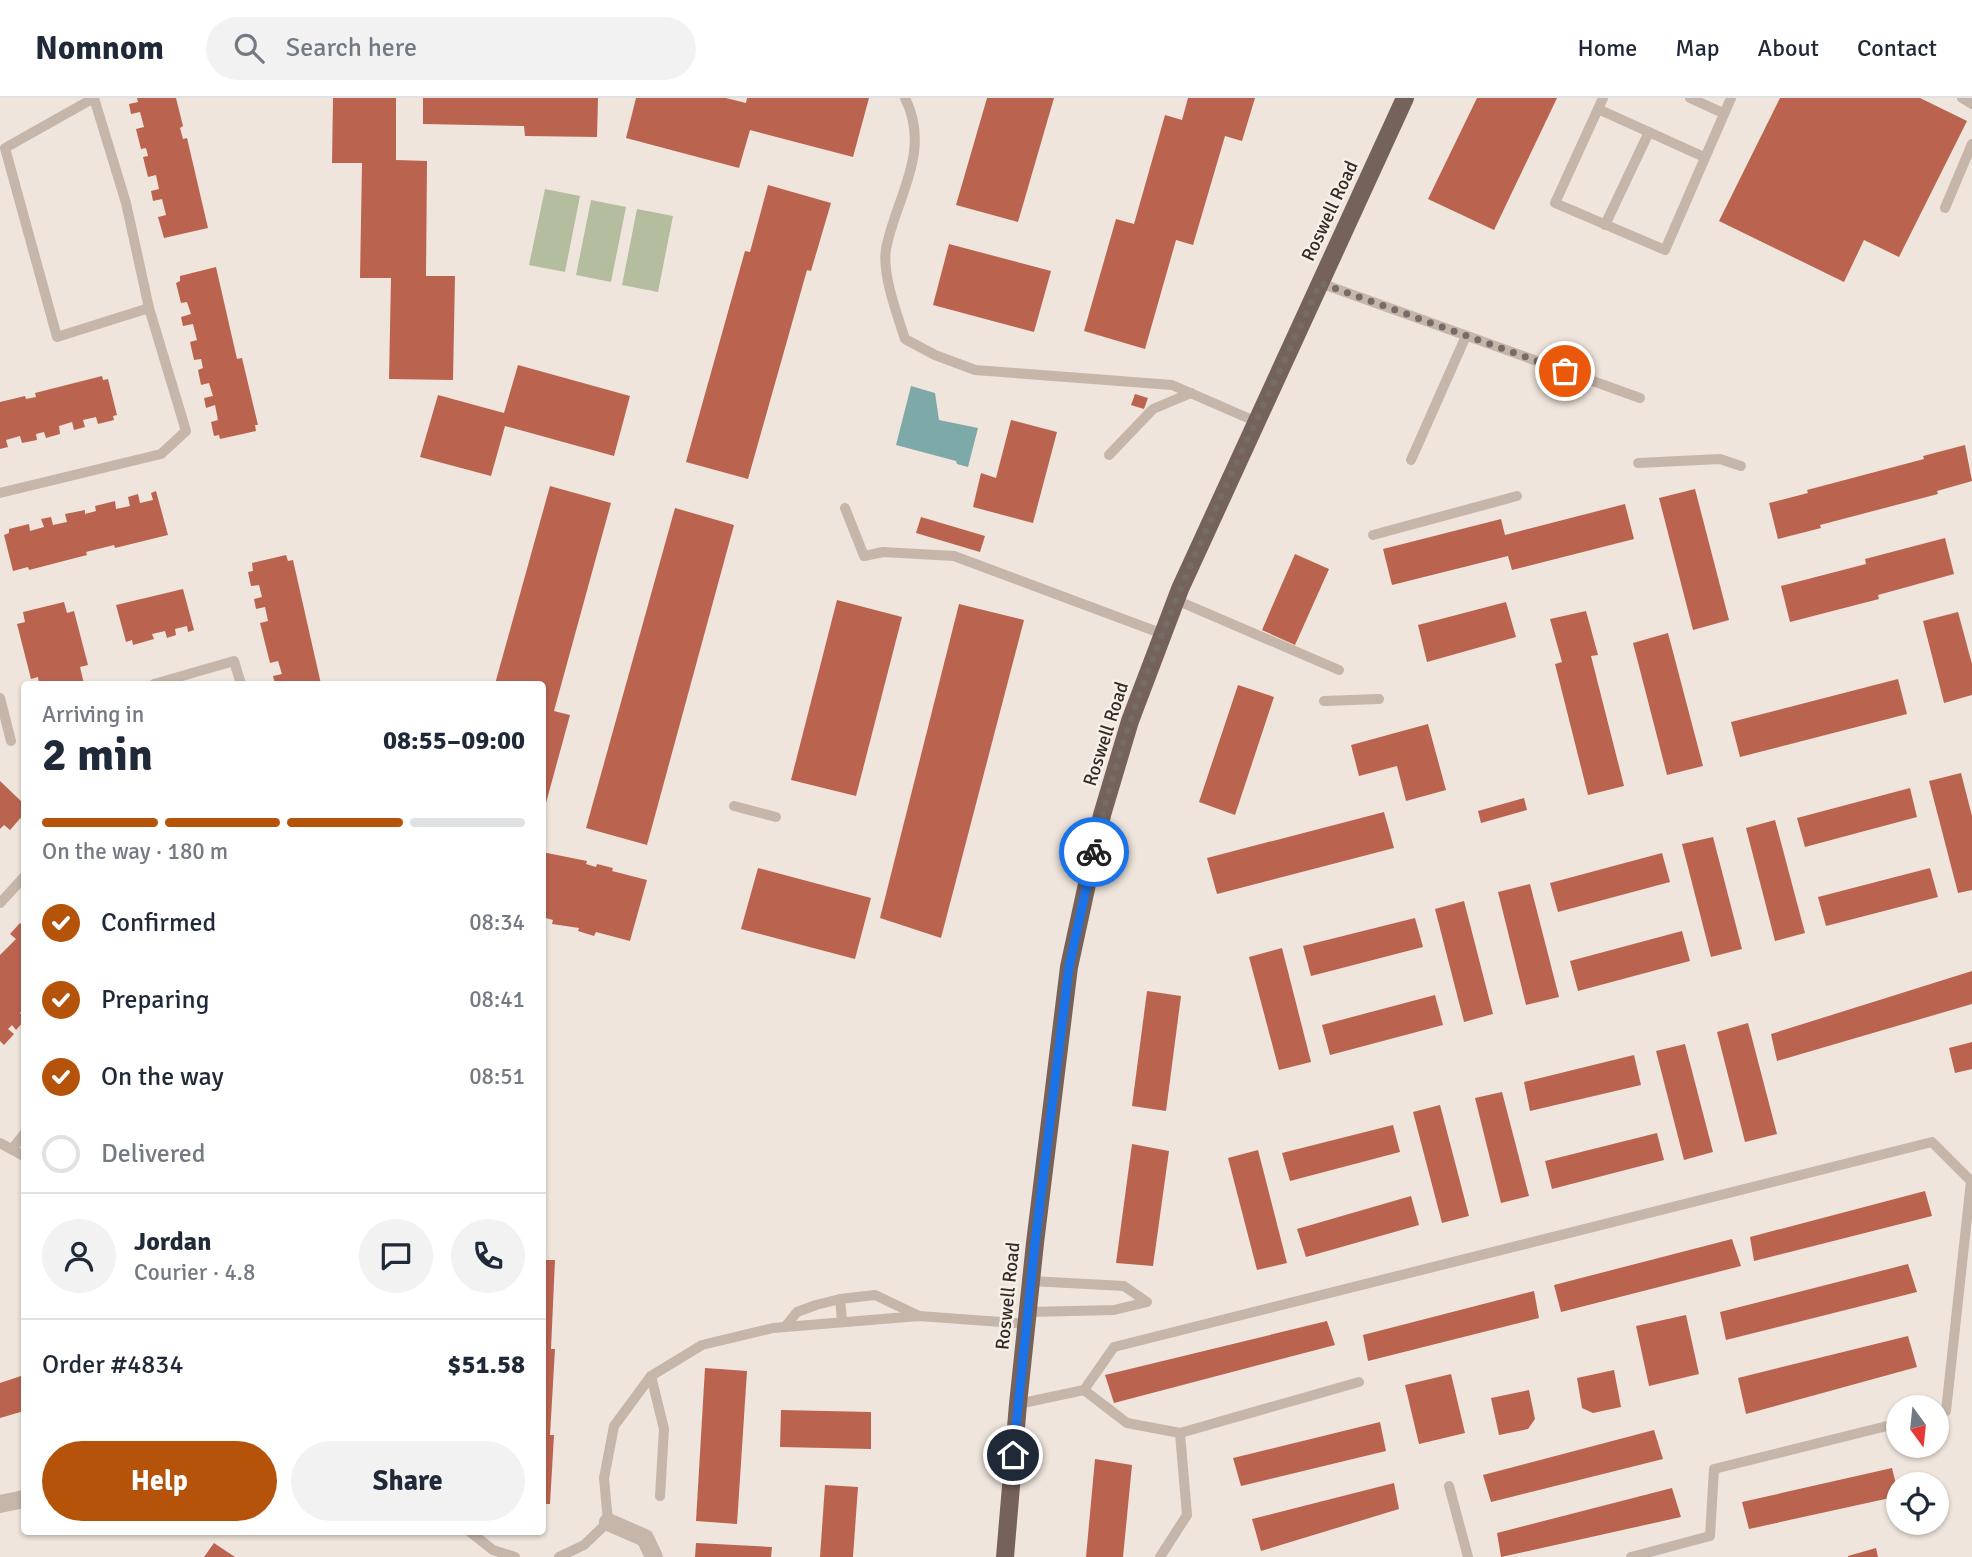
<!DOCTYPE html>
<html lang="en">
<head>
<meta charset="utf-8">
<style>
  body { margin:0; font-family:Signika,sans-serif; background:#f2f2f3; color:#1f2937; height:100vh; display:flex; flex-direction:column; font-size:26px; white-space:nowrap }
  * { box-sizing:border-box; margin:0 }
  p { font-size:23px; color:#747a83 }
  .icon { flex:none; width:38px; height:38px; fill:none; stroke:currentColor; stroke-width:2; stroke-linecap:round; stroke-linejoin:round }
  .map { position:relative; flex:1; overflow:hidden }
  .sheet { position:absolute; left:21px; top:583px; width:525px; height:854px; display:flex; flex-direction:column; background:#fff; border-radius:7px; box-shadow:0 2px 5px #0004 }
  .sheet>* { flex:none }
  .needle { width:46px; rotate:165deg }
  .controls { position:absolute; left:1886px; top:1297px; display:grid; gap:14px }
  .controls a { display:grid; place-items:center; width:63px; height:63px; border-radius:50%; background:#fff; box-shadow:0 2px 5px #0004; font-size:35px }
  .pin { position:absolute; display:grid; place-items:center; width:60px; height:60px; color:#fff; margin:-30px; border:4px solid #fff; border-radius:50%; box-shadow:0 2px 7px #0007 }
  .courier { position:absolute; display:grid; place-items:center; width:70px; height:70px; margin:-35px; border:5px solid #1a73e8; border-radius:50%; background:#fff; color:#222; box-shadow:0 2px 9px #0007 }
  .head em { font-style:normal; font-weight:700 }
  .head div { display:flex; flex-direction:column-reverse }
  .head { display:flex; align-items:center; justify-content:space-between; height:119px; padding:0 21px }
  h1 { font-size:46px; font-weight:700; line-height:52px }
  .bar { display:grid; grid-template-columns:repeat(4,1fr); gap:10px 7px; align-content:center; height:84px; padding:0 21px }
  .bar i { height:9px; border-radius:5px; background:#e0e1e3 }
  .bar .current { background:#b45309 }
  .bar p { grid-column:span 4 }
  .line { display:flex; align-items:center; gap:18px; padding:0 21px; border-top:2px solid #e0e1e3 }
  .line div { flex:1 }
  .round { display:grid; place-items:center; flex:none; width:74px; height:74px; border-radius:37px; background:#f2f2f3 }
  ol { padding:0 21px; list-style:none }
  li { display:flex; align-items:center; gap:21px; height:77px }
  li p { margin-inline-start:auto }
  li .icon { padding:7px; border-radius:50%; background:#b45309; color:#fff; stroke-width:4 }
  li:last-child { color:#747a83 }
  li i { width:38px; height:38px; border:4px solid #e0e1e3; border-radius:50% }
  .cta { display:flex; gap:14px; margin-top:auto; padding:14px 21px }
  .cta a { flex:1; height:80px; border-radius:42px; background:#b45309; color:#fff; font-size:28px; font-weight:700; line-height:80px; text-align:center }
  .cta a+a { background:#f2f2f3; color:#1f2937 }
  header { display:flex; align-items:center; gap:42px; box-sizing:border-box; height:98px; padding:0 35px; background:#fff; border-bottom:2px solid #e0e1e3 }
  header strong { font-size:33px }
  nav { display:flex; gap:38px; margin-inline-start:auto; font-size:24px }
  .search { width:490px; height:63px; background:#f2f2f3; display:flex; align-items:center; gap:18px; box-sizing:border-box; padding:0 24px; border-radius:38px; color:#747a83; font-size:26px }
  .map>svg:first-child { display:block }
  .green { fill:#b4bd9e }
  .water { fill:#7ea9a9 }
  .building { fill:#ba6450 }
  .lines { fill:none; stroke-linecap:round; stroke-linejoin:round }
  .service { stroke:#c6b5a9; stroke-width:10 }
  .minor { stroke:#c6b5a9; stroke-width:18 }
  .primary { stroke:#75625b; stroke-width:18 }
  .done { stroke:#756c67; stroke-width:7; stroke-dasharray:0 12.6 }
  .route { stroke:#1a73e8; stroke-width:9 }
  .labels { text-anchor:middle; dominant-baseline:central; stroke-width:5; stroke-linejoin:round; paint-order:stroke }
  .street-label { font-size:19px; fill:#342b28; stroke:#f7f0e8 }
</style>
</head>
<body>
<header>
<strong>Nomnom</strong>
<div class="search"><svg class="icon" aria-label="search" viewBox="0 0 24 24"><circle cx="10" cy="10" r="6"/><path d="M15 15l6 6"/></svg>Search here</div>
<nav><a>Home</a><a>Map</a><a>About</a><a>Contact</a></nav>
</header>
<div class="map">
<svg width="1972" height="1459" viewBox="0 0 1972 1459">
  <rect width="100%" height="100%" fill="#efe5dc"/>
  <g class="green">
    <polygon points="545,91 580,98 565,174 529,167"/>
    <polygon points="591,102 626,109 611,184 576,177"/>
    <polygon points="637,111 673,118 658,194 622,187"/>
  </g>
  <polygon class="water" points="911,288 935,295 939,322 978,330 968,369 957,366 956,363 896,347"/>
  <g class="building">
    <polygon points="137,0 176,0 183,28 180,30 183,41 187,40 208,130 164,140 158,119 166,117 162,101 153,103 151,93 159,91 156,77 148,79 143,59 148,58 146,50 141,51 136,31 144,29 140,14 131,16 129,6 138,4"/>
    <polygon points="333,0 396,0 396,62 427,63 426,178 455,178 453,282 389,281 391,180 360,180 362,65 332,65"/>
    <polygon points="423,0 598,0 597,39 525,38 524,28 423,26"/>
    <polygon points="636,0 726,0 746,5 747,0 869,0 853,59 750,32 739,70 626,40"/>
    <polygon points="987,0 1054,0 1018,124 956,107"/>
    <polygon points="1188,0 1255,0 1242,43 1225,38 1193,147 1176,142 1145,251 1084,233 1116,121 1134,126 1165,17 1182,22"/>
    <polygon points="1477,0 1557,0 1494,132 1428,101"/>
    <polygon points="1780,0 1920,0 1967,23 1899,159 1864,142 1844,184 1719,123"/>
    <polygon points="768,87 831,105 811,173 807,172 748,381 686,364 745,153 750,154"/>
    <polygon points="949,146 1051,173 1034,234 933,207"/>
    <polygon points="216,169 237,261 242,260 258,327 255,327 256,333 220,341 219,337 214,338 211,324 218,322 215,307 206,310 204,300 213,298 209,285 201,287 198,272 203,270 201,261 194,262 190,244 197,242 193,226 183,228 181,219 191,216 187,204 181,205 176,185 180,183 180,178"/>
    <polygon points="518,267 630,298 614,358 505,328 491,378 420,359 438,297 504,315"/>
    <polygon points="102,278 103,282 108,281 117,317 113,318 114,322 98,326 96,319 83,322 85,329 74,332 72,324 59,328 60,336 46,340 44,334 36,336 37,342 22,345 20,338 6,342 8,349 0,351 0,304 25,298 26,301 36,299 35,295"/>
    <polygon points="1135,296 1148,300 1144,311 1131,307"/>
    <polygon points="1011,322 1057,334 1033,425 973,409 981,375 996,380"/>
    <polygon points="1965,347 1972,383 1937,393 1938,396 1820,427 1821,430 1778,441 1769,405 1808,395 1807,392 1924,361 1923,358"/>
    <polygon points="550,388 611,405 554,613 570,617 543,716 542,586 495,586"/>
    <polygon points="1695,391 1729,522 1693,532 1659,400"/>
    <polygon points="156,393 168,437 115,450 114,447 86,454 87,457 29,472 28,469 13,473 4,437 9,435 9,431 29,426 30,433 44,429 41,421 51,419 53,427 67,424 65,416 85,412 85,416 96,413 95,408 115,403 116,411 130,408 128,399 138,396 140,405 153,402 151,395"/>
    <polygon points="1625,406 1634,441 1512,472 1508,458 1392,487 1383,451 1501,421 1505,437"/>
    <polygon points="675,410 734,427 647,747 586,730"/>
    <polygon points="921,419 985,438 980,454 916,435"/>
    <polygon points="1945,440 1954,476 1878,497 1879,501 1790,524 1781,488 1866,466 1865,461"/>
    <polygon points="1295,456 1329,471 1295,547 1262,532"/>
    <polygon points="286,457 288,463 293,462 321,586 275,586 273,578 282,576 278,563 270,565 260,525 268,523 265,509 256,511 254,501 262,499 259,487 251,488 248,474 253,473 252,465"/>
    <polygon points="183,491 194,532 188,534 187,528 175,531 176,537 167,540 165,533 152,536 154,541 133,547 132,542 126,544 116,507"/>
    <polygon points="837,502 902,519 856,698 791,682"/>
    <polygon points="64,504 67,515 74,513 88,567 80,569 84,586 39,586 38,579 31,581 17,526 25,524 23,514"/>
    <polygon points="1506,504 1516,539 1427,564 1418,527"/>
    <polygon points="959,506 1024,522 941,840 880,820"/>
    <polygon points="1586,513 1598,557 1591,558 1624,688 1588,697 1555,566 1562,564 1550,521"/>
    <polygon points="1958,514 1972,566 1972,597 1944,605 1923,523"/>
    <polygon points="1668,535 1703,668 1667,677 1633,545"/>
    <polygon points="1898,581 1907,616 1740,659 1731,624"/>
    <polygon points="1238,587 1274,599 1235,717 1199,704"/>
    <polygon points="1428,626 1446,692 1406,703 1397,668 1359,678 1351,647"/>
    <polygon points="1961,675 1972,718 1972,792 1958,795 1929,683"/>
    <polygon points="0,683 24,706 22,713 24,716 10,732 4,727 0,731"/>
    <polygon points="1910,690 1917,719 1805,749 1797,720"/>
    <polygon points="1524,700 1527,712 1481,725 1478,713"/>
    <polygon points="1384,714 1394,750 1217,796 1207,760"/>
    <polygon points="1775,722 1805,835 1775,843 1746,730"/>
    <polygon points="1713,739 1742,851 1711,859 1682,746"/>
    <polygon points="542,754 587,763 586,766 596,769 597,766 613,770 612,773 647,782 630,843 596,834 594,838 578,833 579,830 552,826 553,822 542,819"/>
    <polygon points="1662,755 1670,784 1558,814 1550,785"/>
    <polygon points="758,770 871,800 855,861 741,831"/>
    <polygon points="1930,770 1938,799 1826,828 1818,799"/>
    <polygon points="1530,786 1559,899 1526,907 1498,794"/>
    <polygon points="1464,803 1493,916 1464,924 1435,811"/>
    <polygon points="1415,820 1423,849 1311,878 1303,848"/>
    <polygon points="20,825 24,829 24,911 20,915 24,919 24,923 16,932 12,927 8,931 14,936 4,947 0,943 0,857 16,841 10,836"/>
    <polygon points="1682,833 1690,863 1578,893 1570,863"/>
    <polygon points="1282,850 1311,964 1279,972 1249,859"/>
    <polygon points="1972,873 1972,906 1777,963 1771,936"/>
    <polygon points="1147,893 1181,898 1166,1013 1132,1008"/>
    <polygon points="1435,897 1443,927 1330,957 1322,927"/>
    <polygon points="1748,925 1777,1036 1745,1044 1717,934"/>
    <polygon points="1972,944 1972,971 1955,975 1949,950"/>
    <polygon points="1685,946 1713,1054 1684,1062 1656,953"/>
    <polygon points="1634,957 1641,987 1530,1013 1524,984"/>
    <polygon points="1502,994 1529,1098 1501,1105 1475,1000"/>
    <polygon points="1440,1007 1469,1118 1442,1125 1413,1014"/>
    <polygon points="1393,1027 1400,1054 1290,1083 1282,1055"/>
    <polygon points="1657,1035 1664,1062 1552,1091 1545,1063"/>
    <polygon points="1132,1046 1169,1053 1153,1168 1116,1165"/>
    <polygon points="1258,1052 1287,1165 1257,1172 1228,1060"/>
    <polygon points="1925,1093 1932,1118 1754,1163 1750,1139"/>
    <polygon points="1411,1098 1419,1127 1306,1159 1297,1131"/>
    <polygon points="1732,1141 1741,1168 1561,1214 1554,1187"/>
    <polygon points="542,1162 555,1162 551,1251 555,1251 550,1337 554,1337 550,1406 546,1406 545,1411 542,1410"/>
    <polygon points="1908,1166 1917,1194 1726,1242 1720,1214"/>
    <polygon points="1534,1193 1539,1220 1368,1263 1363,1237"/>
    <polygon points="1686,1217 1699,1276 1649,1288 1636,1228"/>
    <polygon points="1327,1223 1335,1247 1114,1305 1105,1277"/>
    <polygon points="1908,1238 1917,1269 1746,1316 1738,1280"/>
    <polygon points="705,1270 747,1273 737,1426 696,1423"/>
    <polygon points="1614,1272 1621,1309 1593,1315 1582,1310 1577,1280"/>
    <polygon points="1451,1276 1465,1335 1419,1346 1405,1287"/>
    <polygon points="24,1277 24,1313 0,1320 0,1285"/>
    <polygon points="1529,1292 1535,1321 1528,1331 1499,1337 1491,1300"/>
    <polygon points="781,1312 871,1314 871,1351 780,1349"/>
    <polygon points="1380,1324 1386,1353 1241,1388 1233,1360"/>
    <polygon points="1654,1332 1663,1361 1491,1404 1483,1377"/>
    <polygon points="1095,1361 1132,1367 1123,1459 1086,1459"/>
    <polygon points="1892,1370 1899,1398 1749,1431 1742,1404"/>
    <polygon points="1394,1385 1399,1411 1261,1453 1252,1421"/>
    <polygon points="825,1387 858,1389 853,1459 820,1459"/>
    <polygon points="1672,1390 1681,1419 1501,1459 1497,1435"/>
    <polygon points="214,1445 235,1459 204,1459"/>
    <polygon points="696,1445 772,1449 771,1459 695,1459"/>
    <polygon points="1876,1450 1878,1459 1848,1459 1848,1458"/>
  </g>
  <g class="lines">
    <g class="service">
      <path d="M 905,0 C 932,54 896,99 886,151 C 882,177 897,216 905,241 L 935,257 L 975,272 L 1172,287 L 1257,324"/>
      <polyline points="1603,0 1555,105 1665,152 1731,0"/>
      <polyline points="1690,0 1723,15"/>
      <polyline points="1962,0 1972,6"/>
      <polyline points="1598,11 1704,59"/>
      <polyline points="1945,110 1972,46"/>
      <polyline points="1605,127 1649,34"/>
      <polyline points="1320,185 1640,300"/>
      <polyline points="1109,357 1153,311 1191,295"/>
      <polyline points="1411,362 1466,238"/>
      <polyline points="1638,365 1720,361 1741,368"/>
      <polyline points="0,395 161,356 186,333 149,210 126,105 94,0 5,50 57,239 149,210"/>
      <polyline points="845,410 864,458 883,454 954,458 1163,536"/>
      <polyline points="1373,437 1517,398"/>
      <polyline points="1176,502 1339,572"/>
      <polyline points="154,586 234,563 241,586"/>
      <polyline points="0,600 11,643"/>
      <polyline points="1324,603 1379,601"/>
      <polyline points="734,708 776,719"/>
      <polyline points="0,805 24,779"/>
      <polyline points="0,1045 24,1058"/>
      <polyline points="12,1051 24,1036"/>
      <polyline points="840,1201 842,1223"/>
      <polyline points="1028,1214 1114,1212 1147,1204 1124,1188 1031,1183"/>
      <polyline points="785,1229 797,1214 816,1207 840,1201 875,1197 919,1218"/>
      <polyline points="651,1278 664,1331 660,1398"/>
      <polyline points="1084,1292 1127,1325 1180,1335 1187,1417 1160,1459"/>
      <polyline points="1018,1306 1084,1292 1114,1249 1932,1044 1971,1083 1946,1313 1937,1316"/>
      <polyline points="1180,1335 1359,1284"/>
      <polyline points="1449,1388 1468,1459"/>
      <polyline points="469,1433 493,1452 515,1459"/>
      <polyline points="559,1459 584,1447 608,1424 604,1380 614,1328 651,1278 702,1247 773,1230 919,1218 1027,1226"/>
      <polyline points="1631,1459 1710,1438 1714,1371 1899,1325"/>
    </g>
    <g class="minor">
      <polyline points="0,1406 24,1401"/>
      <polyline points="608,1424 645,1440 654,1459"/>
    </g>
    <polyline class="primary" points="1005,1459 1018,1306 1035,1145 1069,869 1102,717 1130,623 1180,491 1405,0"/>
  </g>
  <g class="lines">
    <path class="done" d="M 1094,754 C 1138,554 1236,371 1320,185 L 1565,273"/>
    <polyline class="route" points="1013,1357 1035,1145 1069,869 1094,754"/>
  </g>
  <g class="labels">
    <g class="street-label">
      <text transform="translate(1330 113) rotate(-65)">Roswell Road</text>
      <text transform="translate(1106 636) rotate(-72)">Roswell Road</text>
      <text transform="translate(1008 1198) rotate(-84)">Roswell Road</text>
    </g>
  </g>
</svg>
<div class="controls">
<a><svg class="needle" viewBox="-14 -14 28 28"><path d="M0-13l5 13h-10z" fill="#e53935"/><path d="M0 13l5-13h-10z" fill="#747a83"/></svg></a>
<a><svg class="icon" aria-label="locate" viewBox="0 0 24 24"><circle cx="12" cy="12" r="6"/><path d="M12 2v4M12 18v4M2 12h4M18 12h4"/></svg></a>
</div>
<div class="pin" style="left:1565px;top:273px;background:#ea580c"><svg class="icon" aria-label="bag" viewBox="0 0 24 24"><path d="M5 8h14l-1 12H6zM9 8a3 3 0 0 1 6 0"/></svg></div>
<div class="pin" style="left:1013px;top:1357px;background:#1f2937"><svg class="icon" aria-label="home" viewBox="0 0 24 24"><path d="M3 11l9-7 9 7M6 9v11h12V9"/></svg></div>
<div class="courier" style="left:1094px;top:754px"><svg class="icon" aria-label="bike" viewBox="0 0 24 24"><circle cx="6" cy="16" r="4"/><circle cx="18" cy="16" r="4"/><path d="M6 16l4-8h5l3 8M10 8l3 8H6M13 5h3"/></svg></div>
<section class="sheet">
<div class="head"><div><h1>2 min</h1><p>Arriving in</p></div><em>08:55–09:00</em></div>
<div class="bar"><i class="current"></i><i class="current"></i><i class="current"></i><i></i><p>On the way · 180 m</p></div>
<ol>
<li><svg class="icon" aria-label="check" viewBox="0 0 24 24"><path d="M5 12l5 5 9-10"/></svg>Confirmed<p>08:34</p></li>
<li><svg class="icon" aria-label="check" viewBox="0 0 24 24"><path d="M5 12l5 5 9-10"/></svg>Preparing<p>08:41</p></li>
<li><svg class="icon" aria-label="check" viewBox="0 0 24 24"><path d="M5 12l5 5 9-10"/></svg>On the way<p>08:51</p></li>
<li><i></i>Delivered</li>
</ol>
<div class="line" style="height:126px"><a class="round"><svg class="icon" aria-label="person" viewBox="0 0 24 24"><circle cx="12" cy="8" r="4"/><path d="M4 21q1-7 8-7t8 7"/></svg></a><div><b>Jordan</b><p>Courier · 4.8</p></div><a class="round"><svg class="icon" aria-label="chat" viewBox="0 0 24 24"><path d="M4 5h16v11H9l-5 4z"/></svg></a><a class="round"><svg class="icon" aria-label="phone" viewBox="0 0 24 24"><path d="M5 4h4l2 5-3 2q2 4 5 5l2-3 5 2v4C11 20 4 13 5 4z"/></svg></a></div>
<div class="line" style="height:91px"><div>Order #4834</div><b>$51.58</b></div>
<div class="cta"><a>Help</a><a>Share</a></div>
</section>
</div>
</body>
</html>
